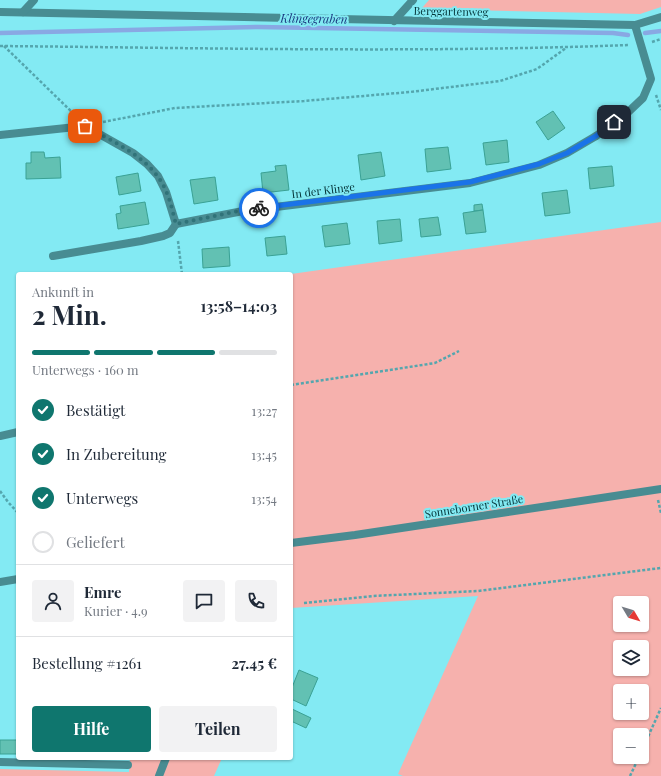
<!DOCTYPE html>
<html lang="de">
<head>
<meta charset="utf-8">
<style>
  body { margin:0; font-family:"Playfair Display",serif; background:#f2f2f3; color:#1f2937; height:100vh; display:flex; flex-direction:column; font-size:15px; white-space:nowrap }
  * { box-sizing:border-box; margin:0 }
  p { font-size:13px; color:#747a83 }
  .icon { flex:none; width:22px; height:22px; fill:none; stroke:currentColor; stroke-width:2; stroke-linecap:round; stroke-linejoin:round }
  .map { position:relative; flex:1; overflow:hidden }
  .sheet { position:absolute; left:16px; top:272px; width:277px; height:488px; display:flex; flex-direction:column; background:#fff; border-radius:4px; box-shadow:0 1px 3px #0004 }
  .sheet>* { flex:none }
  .needle { width:26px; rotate:128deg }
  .tools { position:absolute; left:613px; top:596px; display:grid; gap:8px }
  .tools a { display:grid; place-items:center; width:36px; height:36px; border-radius:4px; background:#fff; box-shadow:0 1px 3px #0004; font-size:20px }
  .pin { position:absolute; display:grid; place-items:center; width:34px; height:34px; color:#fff; margin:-17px; border-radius:8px; box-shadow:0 2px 6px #0006 }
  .courier { position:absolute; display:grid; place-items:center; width:40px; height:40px; margin:-20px; border:3px solid #1a73e8; border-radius:50%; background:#fff; color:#222; box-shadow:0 1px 5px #0007 }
  .head em { font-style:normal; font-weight:700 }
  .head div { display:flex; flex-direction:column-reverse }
  .head { display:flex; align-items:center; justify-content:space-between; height:68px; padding:0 16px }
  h1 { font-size:26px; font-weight:700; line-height:30px }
  .bar { display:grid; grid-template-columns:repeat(4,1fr); gap:6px 4px; align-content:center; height:48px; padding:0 16px }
  .bar i { height:5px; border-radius:3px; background:#e0e1e3 }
  .bar .active { background:#0f766e }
  .bar p { grid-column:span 4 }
  .line { display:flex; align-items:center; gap:10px; padding:0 16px; border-top:1px solid #e0e1e3 }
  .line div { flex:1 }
  .round { display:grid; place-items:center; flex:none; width:42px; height:42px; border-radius:4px; background:#f2f2f3 }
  ol { padding:0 16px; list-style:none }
  li { display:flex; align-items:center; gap:12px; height:44px }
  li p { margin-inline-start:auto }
  li .icon { padding:4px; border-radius:50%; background:#0f766e; color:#fff; stroke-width:4 }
  li:last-child { color:#747a83 }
  li i { width:22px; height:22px; border:2px solid #e0e1e3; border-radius:50% }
  .cta { display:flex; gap:8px; margin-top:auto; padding:8px 16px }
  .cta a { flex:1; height:46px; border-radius:4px; background:#0f766e; color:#fff; font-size:16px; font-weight:700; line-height:46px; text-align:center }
  .cta a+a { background:#f2f2f3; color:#1f2937 }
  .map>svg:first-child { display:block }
  .green { fill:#f6b1ad; fill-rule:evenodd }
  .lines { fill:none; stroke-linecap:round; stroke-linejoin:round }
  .stream { stroke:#89a8e3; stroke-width:4.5 }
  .building { fill:#62c1b3; stroke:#3aa194 }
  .path { stroke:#54a6ae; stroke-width:2.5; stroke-dasharray:3 2; stroke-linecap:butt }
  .service { stroke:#488c92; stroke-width:8 }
  .minor { stroke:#488c92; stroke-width:8 }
  .done { stroke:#307379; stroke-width:4; stroke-dasharray:0 7.2 }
  .route { stroke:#1a73e8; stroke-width:5 }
  .labels { text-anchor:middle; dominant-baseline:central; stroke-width:4; stroke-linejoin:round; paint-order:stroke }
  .street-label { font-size:11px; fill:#033337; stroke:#83eaf3 }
  .water-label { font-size:12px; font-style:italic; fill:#1b3b80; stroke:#83eaf3 }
</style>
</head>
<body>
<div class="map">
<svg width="661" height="776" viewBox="0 0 661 776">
  <rect width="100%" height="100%" fill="#83eaf3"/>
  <g class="green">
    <polygon points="429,0 661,0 661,7 640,14 421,9"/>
    <path d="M 661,222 L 661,776 L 403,776 L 398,774 L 478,596 L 291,608 L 291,274 ZM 620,603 L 642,603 L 642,625 L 620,625 ZM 620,647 L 642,647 L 642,669 L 620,669 ZM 620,691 L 642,691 L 642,713 L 620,713 ZM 620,735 L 642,735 L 642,757 L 620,757 Z"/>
    <polygon points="130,758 222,758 214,776 0,776 0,769 129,772"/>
  </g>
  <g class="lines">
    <g class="stream">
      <polyline points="0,33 258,27 613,33 628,35"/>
      <polyline points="645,33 661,31"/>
    </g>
  </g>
  <g class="building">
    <polygon points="553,111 565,128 548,140 536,122"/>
    <polygon points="507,140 509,162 486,165 483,143"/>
    <polygon points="448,147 451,169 427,172 425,149"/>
    <polygon points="31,152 44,152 45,158 60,157 61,178 26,179 26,163 31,163"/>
    <polygon points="381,152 385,176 361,180 358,155"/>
    <polygon points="286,165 289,190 263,193 261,173 276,171 275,166"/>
    <polygon points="612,166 614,186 590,189 588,168"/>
    <polygon points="138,173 141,191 119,195 116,177"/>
    <polygon points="215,177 218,200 194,204 190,180"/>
    <polygon points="567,190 570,213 545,216 542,193"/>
    <polygon points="145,202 149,224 118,229 116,214 121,213 120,206"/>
    <polygon points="482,204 483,210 474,211 474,205"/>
    <polygon points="483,210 486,232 466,234 463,213"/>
    <polygon points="438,217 441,235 421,237 419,219"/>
    <polygon points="400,219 402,241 379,244 377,221"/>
    <polygon points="347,223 350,244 325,247 322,226"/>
    <polygon points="285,236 287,254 267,256 265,238"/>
    <polygon points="229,247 230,266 203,268 202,249"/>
    <polygon points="299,670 318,678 306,706 291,699 291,690"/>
    <polygon points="292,709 311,718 306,728 291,721"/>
    <rect x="0" y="740" width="18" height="14"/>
  </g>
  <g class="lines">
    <g class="path">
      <polyline points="652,42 661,39"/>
      <path d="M 0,46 C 210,48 420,53 629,45"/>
      <polyline points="4,46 75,115"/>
      <polyline points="656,95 661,110"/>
      <polyline points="103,122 175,108 304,101 410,92 500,81 537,69 566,48"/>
      <polyline points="178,241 182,274"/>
      <polyline points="291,385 435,363 459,351"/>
      <polyline points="0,491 8,502 18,513"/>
      <polyline points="658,500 661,513"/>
      <polyline points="304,603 373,596 478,591 661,568"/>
      <polyline points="642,750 661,708"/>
      <polyline points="630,776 639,757"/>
    </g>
    <g class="service">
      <polyline points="596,136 624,116 643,98 651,79 635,25"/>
      <polyline points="53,256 141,241 163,236 170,233 176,224"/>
      <polyline points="291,543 355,535 661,489"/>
      <polyline points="0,582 18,579"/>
      <polyline points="0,762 128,765"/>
      <polyline points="159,776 166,758"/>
    </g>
    <g class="minor">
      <polyline points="0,12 635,25 661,17"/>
      <polyline points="23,12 34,0"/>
      <polyline points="394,21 413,0"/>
      <polyline points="0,135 85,126 133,153 147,164 158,176 166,192 176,224 243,211 470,183 539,165 567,153 596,136"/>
      <polyline points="0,436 18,432"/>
    </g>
  </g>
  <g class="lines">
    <path class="done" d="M 85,126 C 115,143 152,158 166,191 C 171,202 173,214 176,224 L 243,210 L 259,208"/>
    <polyline class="route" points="259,208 470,182 539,164 567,153 596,136 614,122"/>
  </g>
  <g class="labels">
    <g class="street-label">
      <text transform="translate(451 11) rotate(1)">Berggartenweg</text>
      <text transform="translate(323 190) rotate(-7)">In der Klinge</text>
      <text transform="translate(474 506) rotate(-9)">Sonneborner Straße</text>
    </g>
    <g class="water-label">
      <text transform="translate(314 18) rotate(1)">Klingegraben</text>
    </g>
  </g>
</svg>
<div class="tools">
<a><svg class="needle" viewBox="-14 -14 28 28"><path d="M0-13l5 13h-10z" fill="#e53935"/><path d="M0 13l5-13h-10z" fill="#747a83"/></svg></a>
<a><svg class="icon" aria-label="layers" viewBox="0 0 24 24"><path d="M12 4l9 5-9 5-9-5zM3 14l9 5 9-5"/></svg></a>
<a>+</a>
<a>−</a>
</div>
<div class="pin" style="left:85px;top:126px;background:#ea580c"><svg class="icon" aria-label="bag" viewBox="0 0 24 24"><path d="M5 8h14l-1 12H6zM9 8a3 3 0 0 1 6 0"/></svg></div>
<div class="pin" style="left:614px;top:122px;background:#1f2937"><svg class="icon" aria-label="home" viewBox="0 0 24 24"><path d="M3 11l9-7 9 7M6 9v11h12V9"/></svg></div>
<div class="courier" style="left:259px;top:208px"><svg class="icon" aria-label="bike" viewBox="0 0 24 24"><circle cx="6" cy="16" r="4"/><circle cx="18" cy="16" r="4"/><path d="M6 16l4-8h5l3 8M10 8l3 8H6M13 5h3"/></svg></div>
<section class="sheet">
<div class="head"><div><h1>2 Min.</h1><p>Ankunft in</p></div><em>13:58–14:03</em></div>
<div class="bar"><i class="active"></i><i class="active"></i><i class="active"></i><i></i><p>Unterwegs · 160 m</p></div>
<ol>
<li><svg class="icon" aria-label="check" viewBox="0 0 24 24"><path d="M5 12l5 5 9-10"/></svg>Bestätigt<p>13:27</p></li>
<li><svg class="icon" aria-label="check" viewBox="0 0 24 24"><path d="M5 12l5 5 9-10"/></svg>In Zubereitung<p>13:45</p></li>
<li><svg class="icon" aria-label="check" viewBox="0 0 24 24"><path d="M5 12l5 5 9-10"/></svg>Unterwegs<p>13:54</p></li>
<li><i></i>Geliefert</li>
</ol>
<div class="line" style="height:72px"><a class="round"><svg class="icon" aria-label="person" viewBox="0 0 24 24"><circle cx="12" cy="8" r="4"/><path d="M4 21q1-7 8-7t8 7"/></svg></a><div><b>Emre</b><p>Kurier · 4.9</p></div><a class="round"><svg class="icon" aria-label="chat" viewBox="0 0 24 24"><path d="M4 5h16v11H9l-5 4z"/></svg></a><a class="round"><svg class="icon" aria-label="phone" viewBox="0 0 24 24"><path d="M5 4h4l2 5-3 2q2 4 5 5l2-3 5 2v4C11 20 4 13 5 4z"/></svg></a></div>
<div class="line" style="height:52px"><div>Bestellung #1261</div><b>27.45 €</b></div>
<div class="cta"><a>Hilfe</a><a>Teilen</a></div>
</section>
</div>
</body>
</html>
